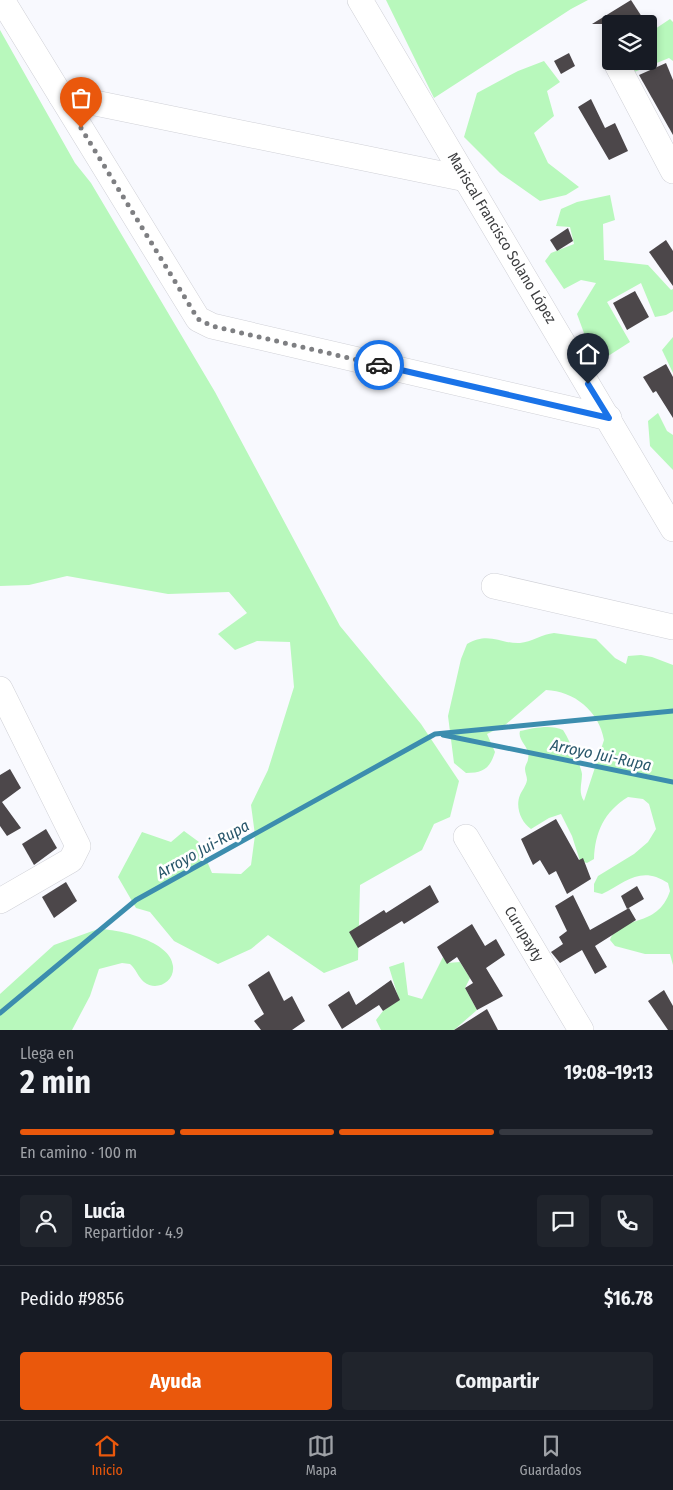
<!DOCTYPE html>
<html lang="es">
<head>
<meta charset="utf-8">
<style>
  body { margin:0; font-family:"Fira Sans Condensed",sans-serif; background:#20242c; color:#f1f3f6; height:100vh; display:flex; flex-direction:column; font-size:19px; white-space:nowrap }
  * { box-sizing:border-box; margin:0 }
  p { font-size:16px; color:#9ea1a6 }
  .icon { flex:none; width:28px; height:28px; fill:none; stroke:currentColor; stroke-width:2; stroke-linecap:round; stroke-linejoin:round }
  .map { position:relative; height:1030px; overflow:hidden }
  .sheet { display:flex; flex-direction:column; background:#171b24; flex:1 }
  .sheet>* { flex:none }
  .controls { position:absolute; left:602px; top:15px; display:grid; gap:10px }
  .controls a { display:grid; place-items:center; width:55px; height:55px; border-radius:5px; background:#171b24; box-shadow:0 2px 8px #0003; font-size:25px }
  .pin { position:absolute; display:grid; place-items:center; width:42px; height:42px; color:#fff; margin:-51px -21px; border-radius:50% 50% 50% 0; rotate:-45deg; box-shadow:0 0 5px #0007 }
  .pin .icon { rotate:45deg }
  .courier { position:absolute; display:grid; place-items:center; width:50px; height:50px; margin:-25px; border:4px solid #1a73e8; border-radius:50%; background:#fff; color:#222; box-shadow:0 1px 6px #0007 }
  .overview em { font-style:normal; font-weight:700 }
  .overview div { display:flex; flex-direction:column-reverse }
  .overview { display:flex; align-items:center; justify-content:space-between; height:85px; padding:0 20px }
  h1 { font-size:32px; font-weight:700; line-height:38px }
  .bar { display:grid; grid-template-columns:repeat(4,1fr); gap:8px 5px; align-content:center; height:60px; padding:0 20px }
  .bar i { height:6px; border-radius:4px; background:#363941 }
  .bar .selected { background:#ea580c }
  .bar p { grid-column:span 4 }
  .line { display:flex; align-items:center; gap:12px; padding:0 20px; border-top:1px solid #363941 }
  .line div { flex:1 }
  .round { display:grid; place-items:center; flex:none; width:52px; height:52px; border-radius:5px; background:#20242c }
  .button { display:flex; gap:10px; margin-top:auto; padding:10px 20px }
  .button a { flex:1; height:58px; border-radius:5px; background:#ea580c; color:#fff; font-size:20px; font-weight:700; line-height:58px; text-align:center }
  .button a+a { background:#20242c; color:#f1f3f6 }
  .tab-bar { display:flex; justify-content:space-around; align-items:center; height:70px; border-top:1px solid #363941; background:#171b24; font-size:14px; color:#9ea1a6 }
  .tab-bar a { display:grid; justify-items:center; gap:2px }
  .tab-bar .selected { color:#ea580c }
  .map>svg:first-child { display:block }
  .green { fill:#b8f8bc }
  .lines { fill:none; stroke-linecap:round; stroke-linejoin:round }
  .stream { stroke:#3c8dae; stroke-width:5 }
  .building { fill:#4c474a }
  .minor-casing { stroke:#d0d1d7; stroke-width:26 }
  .minor { stroke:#fff; stroke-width:25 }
  .done { stroke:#7e7f82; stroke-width:5; stroke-dasharray:0 9 }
  .route { stroke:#1a73e8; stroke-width:6 }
  .labels { text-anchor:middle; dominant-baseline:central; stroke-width:5; stroke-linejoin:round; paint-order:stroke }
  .street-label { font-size:15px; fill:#3c3d3f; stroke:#fff }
  .water-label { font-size:16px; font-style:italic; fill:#29576b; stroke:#fff }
</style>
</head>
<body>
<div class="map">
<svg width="673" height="1030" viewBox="0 0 673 1030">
  <rect width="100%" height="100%" fill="#f8f9fe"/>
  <g class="green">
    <polygon points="386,0 588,0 571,9 434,98"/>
    <polygon points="670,19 673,22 673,61 669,58 627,75 619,61 649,61 649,30 652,31"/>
    <polygon points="0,30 75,163 91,183 215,392 340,626 421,724 459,781 450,817 434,824 422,850 360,885 358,960 324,973 268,935 251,949 218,964 174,941 150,912 136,908 118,877 142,832 171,842 184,831 199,842 212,873 241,874 251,865 255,835 251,805 268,770 294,687 290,642 257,641 235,650 218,634 247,613 229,592 168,594 67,576 29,585 0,586"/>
    <polygon points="544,61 560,82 547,91 554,116 534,133 548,163 579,187 566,195 540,201 500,173 464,137 477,93 518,71"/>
    <polygon points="610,195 615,220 603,224 604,260 648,265 671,290 673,289 673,311 666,315 655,317 641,283 607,302 630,342 605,358 588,344 577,314 596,283 581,280 564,289 545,261 551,253 574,244 570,227 556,226 561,209 577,202"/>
    <polygon points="673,337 673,373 662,350"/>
    <polygon points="658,413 667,431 673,435 673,470 650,446 648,421"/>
    <path d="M 554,633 L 596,639 L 615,658 L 626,664 L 628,656 L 641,655 L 652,657 L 673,665 L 673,965 L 670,954 L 645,954 L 615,946 L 610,940 C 621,913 657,930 670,891 L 668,883 C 641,865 626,882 602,894 L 594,892 L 594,884 L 598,876 L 634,854 L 648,842 L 656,829 L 649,804 L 643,799 L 628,797 C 604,812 595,832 594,859 L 587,863 L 580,861 L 572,836 L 561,814 L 549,818 L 531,829 C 521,822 515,807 520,795 C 522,790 526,786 527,780 C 527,776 525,773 525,769 C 525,765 528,762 528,759 C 531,747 517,741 520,731 C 532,728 552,724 563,730 C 568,737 581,766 582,774 C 582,784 578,792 584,801 L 604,740 C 599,711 574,691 546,690 L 505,725 L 487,734 L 495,752 C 490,768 484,773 466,773 L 454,763 L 448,716 L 461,659 L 467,644 C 489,631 500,644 520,643 C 531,642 543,634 554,633 Z"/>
    <path d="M 98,929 C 118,929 171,941 173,966 C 175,982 156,992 144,982 C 138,977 136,969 130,964 L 122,963 L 99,969 L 90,996 L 72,1030 L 0,1030 L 0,994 L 54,945 Z"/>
    <polygon points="443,957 447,963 460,962 470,978 465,988 477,1010 454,1030 381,1030 376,1020 383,1011 399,1000 389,967 404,962 408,995 422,999"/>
  </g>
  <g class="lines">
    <g class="stream">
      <polyline points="443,735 673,782"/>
      <polyline points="0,1013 136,900 435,734 673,711"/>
    </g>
  </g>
  <g class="building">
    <polygon points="631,0 642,17 630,24 592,24"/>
    <polygon points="569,53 575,66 561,74 554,61"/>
    <polygon points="666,63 673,80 673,135 639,75"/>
    <polygon points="591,99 605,128 615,123 628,151 609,160 578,107"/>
    <polygon points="568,228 573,241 557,251 550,240"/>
    <polygon points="666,240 673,251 673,286 649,252"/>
    <polygon points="635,291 649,317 627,330 613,303"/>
    <polygon points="666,364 673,377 673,418 656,391 653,393 643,377"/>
    <polygon points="10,769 21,788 2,802 21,828 7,836 0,826 0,775"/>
    <polygon points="556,819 579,860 583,858 591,879 567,894 556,871 549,875 540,860 533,865 521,839"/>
    <polygon points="46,829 57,848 34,865 22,844"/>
    <polygon points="66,882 77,901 54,918 42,897"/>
    <polygon points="430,885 439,902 404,924 402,921 358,948 349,932 384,910 386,913"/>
    <polygon points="637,886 644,899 627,909 621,896"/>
    <polygon points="573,895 590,930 629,908 636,920 595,946 607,967 595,974 582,950 560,963 551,952 563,944 559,937 567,931 555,906"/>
    <polygon points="472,924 485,946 496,939 505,955 486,968 503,996 477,1010 465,988 473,983 457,957 447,964 437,947"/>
    <polygon points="269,971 284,1001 292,996 305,1021 292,1030 261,1030 254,1021 264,1014 248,985"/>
    <polygon points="391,980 400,1000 383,1011 379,1005 342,1029 328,1005 349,991 356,1005"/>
    <polygon points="664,990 673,1006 673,1030 668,1030 648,1001"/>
    <polygon points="487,1009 498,1030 454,1030"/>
  </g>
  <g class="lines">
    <g class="minor-casing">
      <g id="minor">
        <polyline points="2,0 198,319 212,326 609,418"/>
        <polyline points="360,0 673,529"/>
        <polyline points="615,61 673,171"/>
        <polyline points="61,96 466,179"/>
        <polyline points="494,586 673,627"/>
        <polyline points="0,689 78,846 71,860 0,901"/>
        <polyline points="466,837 581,1030"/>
      </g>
    </g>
    <use href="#minor" class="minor"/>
  </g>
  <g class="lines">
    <polyline class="done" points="81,128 198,319 212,326 379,365"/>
    <polyline class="route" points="379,365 609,418 588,384"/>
  </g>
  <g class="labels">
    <g class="street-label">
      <text transform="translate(502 238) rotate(59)">Mariscal Francisco Solano López</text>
      <text transform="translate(524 934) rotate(59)">Curupayty</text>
    </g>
    <g class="water-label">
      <text transform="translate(601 755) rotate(12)">Arroyo Jui-Rupa</text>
      <text transform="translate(203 849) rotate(-29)">Arroyo Jui-Rupa</text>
    </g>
  </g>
</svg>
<div class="controls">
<a><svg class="icon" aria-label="layers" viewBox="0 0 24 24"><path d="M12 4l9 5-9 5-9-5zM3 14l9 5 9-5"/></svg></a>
</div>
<div class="pin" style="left:81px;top:128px;background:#ea580c"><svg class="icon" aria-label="bag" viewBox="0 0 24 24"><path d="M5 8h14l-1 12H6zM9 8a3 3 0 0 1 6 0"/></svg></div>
<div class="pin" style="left:588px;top:384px;background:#1f2937"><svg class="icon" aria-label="home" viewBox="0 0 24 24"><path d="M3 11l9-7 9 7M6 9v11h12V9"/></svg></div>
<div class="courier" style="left:379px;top:365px"><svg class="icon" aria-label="car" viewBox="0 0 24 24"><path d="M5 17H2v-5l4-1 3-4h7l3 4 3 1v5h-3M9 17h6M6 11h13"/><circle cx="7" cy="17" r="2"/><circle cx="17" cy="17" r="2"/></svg></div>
</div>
<section class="sheet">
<div class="overview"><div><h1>2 min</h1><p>Llega en</p></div><em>19:08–19:13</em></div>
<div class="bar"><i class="selected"></i><i class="selected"></i><i class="selected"></i><i></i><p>En camino · 100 m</p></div>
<div class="line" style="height:90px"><a class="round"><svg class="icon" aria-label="person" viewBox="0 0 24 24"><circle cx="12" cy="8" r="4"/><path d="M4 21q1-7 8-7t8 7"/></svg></a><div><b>Lucía</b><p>Repartidor · 4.9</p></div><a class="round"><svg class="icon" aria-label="chat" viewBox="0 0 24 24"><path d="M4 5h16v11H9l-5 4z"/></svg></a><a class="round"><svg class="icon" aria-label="phone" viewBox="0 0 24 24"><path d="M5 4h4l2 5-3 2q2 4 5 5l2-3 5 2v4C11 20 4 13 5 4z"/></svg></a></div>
<div class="line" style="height:65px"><div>Pedido #9856</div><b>$16.78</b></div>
<div class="button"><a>Ayuda</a><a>Compartir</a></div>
</section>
<nav class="tab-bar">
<a class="selected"><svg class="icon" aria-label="home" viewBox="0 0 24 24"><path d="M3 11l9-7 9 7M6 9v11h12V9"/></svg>Inicio</a>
<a><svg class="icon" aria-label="map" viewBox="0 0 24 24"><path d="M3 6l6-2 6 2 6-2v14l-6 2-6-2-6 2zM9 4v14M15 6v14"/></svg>Mapa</a>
<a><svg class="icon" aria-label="saved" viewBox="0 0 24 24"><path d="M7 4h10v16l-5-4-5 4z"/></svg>Guardados</a>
</nav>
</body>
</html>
